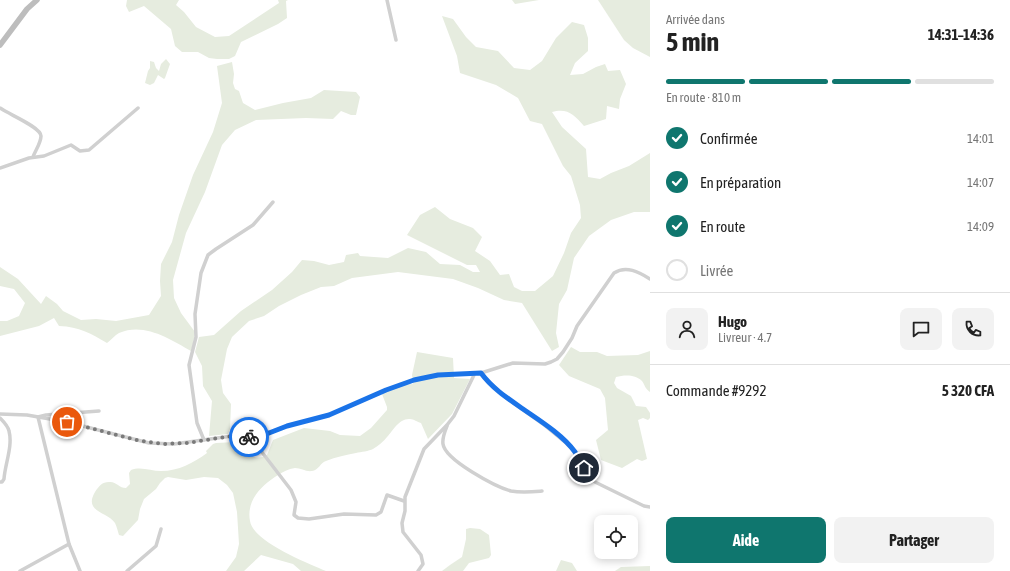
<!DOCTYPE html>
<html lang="fr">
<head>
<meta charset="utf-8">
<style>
  body { margin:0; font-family:"Asap Condensed",sans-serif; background:#f2f2f2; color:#222; height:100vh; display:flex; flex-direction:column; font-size:15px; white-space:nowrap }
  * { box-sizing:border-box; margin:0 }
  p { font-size:13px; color:#767676 }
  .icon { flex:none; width:22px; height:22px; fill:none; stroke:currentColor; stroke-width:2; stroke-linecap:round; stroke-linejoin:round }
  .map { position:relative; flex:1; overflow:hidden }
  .details { display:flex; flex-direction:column; background:#fff; width:360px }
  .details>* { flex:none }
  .tools { position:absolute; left:594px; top:515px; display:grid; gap:8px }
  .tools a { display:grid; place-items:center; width:44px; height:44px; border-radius:8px; background:#fff; box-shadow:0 2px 10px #0003; font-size:20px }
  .pin { position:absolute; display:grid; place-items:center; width:34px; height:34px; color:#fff; margin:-17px; border:2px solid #fff; border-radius:50%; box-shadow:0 1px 4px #0007 }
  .courier { position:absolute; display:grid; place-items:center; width:40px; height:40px; margin:-20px; border:3px solid #1a73e8; border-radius:50%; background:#fff; color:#222; box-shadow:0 1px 5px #0007 }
  .head em { font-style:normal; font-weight:700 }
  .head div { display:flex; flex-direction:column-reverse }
  .head { display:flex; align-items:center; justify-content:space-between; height:68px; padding:0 16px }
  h1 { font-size:26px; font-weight:700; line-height:30px }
  .bar { display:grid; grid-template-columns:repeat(4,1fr); gap:6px 4px; align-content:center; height:48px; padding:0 16px }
  .bar i { height:5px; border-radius:3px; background:#e0e0e0 }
  .bar .selected { background:#0f766e }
  .bar p { grid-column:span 4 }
  .line { display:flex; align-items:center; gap:10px; padding:0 16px; border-top:1px solid #e0e0e0 }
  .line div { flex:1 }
  .round { display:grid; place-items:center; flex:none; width:42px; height:42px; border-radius:8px; background:#f2f2f2 }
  ol { padding:0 16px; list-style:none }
  li { display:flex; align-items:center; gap:12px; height:44px }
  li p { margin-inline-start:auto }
  li .icon { padding:4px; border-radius:50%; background:#0f766e; color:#fff; stroke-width:4 }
  li:last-child { color:#767676 }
  li i { width:22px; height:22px; border:2px solid #e0e0e0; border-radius:50% }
  .action { display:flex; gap:8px; margin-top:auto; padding:8px 16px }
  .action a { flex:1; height:46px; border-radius:8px; background:#0f766e; color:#fff; font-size:16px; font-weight:700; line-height:46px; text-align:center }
  .action a+a { background:#f2f2f2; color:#222 }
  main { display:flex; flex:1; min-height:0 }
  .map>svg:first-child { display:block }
  .green { fill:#e6ecdf }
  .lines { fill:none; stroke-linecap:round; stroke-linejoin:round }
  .street { stroke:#d0d0d0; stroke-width:3.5 }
  .secondary { stroke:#bdbdbd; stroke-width:5.5 }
  .done { stroke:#7a7a7a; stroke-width:4; stroke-dasharray:0 7.2 }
  .route { stroke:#1a73e8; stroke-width:5 }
</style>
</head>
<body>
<main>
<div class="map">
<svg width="650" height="571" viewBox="0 0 650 571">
  <rect width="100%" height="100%" fill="#fff"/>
  <g class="green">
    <polygon points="127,0 179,0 176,5 184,12 196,27 215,37 229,36 279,3 278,0 288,0 286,1 287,18 278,24 241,42 235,56 229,59 217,59 209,58 198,52 182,52 175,46 171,29 144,6 129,12 126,6"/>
    <polygon points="512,0 539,0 515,4"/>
    <polygon points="598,0 650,0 650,57 633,48 624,40"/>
    <path d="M 442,16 L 453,19 L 466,37 L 476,47 L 498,51 L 514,68 L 530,70 L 542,61 L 556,38 L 572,22 L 584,25 L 588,38 L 588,51 L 575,63 L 570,75 L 583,74 L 596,67 L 605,64 L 608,71 L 620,70 L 626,84 L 620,99 L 619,109 L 607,106 L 606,119 L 584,126 C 574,115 568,108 552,112 L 562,127 L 586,149 L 588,177 L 600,179 L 611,173 L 629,166 L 650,153 L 650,212 L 634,212 L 611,220 L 589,236 L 574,258 L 567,290 L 559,304 L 556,333 L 559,347 L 552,351 L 522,303 L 504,300 L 478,288 L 453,279 L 398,272 L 352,278 L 334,286 L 321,287 L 301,295 L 279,306 L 264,316 L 249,321 L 232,337 L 227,349 L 221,380 L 223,393 L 231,404 L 230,429 L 228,434 L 209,436 L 212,401 L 203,386 L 202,366 L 195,352 L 199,337 L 214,335 L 241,311 L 272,290 L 292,272 L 302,260 L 314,261 L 329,265 L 344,262 L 346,255 L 358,253 L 360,256 L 388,258 L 408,248 L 426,252 L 440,264 L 460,265 L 473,272 L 480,272 L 476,265 L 467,265 L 407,235 L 420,215 L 435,207 L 450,219 L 473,228 L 482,237 L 475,251 L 490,261 L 500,275 L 509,274 L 514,287 L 522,291 L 535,291 L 553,276 L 564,253 L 571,233 L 581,218 L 580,205 L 571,176 L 563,166 L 542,124 L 530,121 L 518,98 L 496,85 L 460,73 L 457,56 Z"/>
    <polygon points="166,59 170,64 165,78 164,79 158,75 154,83 150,85 145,83 148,71 150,68 150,61 154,62 156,68 159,71 161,64"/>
    <path d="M 232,62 L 234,74 L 233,83 L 235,89 L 239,91 L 243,103 L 255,110 L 283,103 L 311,98 L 324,90 L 356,92 L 360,97 L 356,115 L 351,115 L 341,111 L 333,119 L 306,118 L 256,120 L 235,130 L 222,145 L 205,192 L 186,233 L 173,280 L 174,298 L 181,313 L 195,332 L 193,344 L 191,351 C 170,339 144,322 119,333 C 115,335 111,340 107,343 C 90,333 80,327 59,326 L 54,318 L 39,326 L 0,336 L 0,321 L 7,321 L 19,316 L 25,303 L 14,289 L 0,286 L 0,267 L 18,279 L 41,304 L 46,296 L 57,304 L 63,311 L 81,320 L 96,319 L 116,321 L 149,315 L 161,296 L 160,281 L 161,264 L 172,242 L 179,215 L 193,175 L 213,132 L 222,103 L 217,66 Z"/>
    <path d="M 571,347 L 580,352 L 597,352 L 607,356 L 638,355 L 650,351 L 650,392 C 645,389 645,385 642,381 C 635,374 624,375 616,377 L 614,383 L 617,388 L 631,396 L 636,406 L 646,407 L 650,413 L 650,418 L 648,420 L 643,418 L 638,420 L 647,459 L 642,461 L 637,459 L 622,468 L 601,460 L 596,440 L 608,430 L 605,398 L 600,389 L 569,376 L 559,365 Z"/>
    <path d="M 417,352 L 453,358 L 454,378 L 470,379 L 452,414 L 428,439 L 421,423 C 417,422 414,419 410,419 C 399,418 393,431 387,437 C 384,441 378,446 373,449 C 369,451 361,452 356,453 C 346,455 336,457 326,461 C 321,462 318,471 312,471 C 306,472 301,468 295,468 C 288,469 283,472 278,475 C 262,485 246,500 250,521 C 253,542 308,563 326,571 L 301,571 L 293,564 L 261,555 L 244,571 L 226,571 L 236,557 L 239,544 L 237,512 L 233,493 L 227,485 L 218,478 L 204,477 L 186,480 L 168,477 L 165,478 L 160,483 L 156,489 L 144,499 L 140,509 L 138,520 L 123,536 L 119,535 C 118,532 117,527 115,523 C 108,512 83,512 95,492 C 99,486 102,482 109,482 C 116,481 119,488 126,488 L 130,484 L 129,473 L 131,470 C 141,466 151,471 161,471 C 179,471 193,463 207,453 L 206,451 L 213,444 L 216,443 L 236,442 C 240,445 240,447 243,450 C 248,457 260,460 267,455 L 273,440 L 304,428 L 330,431 L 340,435 L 360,436 L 371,428 L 387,410 L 387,407 L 382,394 L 399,385 L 413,384 L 412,375 Z"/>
    <polygon points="470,528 480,529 489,535 491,555 489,558 469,563 463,571 442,571 450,565 462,557 466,539 466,529"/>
    <polygon points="561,560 572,563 577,571 556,571"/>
    <polygon points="650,566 650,571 615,571 621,567"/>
  </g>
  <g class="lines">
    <g class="street">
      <polyline points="387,0 396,40"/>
      <path d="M 0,108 C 8,114 41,127 41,136 C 41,143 35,151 33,157"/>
      <polyline points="0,168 29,158 44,156 71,145 80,151 89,150 138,108"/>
      <polyline points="481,373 487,380 505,397 543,424 566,443 574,451 595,482 644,506 650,507"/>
      <path d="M 0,414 L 27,415 L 67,422 L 149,443 L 174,444 L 232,436 L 255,437 L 269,433 L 287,426 L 329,415 L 387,390 L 414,380 L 438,375 L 481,373 L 513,363 L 545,364 L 551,362 L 557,359 L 563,352 L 572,338 L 577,326 L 614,273 C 626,265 639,272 650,279"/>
      <path d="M 0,418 C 4,422 8,426 9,431 C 13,446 5,464 4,479 L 2,482 L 0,482"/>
      <path d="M 447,426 C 445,431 442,438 443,444 C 445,460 496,487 511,491 C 522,493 531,492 542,491"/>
      <polyline points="246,437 258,447 291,490 296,502 294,515 298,518 309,519 344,514 376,515 381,512 387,495 404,501"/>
      <polyline points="204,440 197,423 189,365 196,337 195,314 201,273 208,255 216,249 253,225 273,202"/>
      <polyline points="20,571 69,544"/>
      <polyline points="80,571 69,544 38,417 46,415 99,411"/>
      <polyline points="127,571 156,546 161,529"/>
      <polyline points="418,571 423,564 421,555 403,532 402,523 405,511 405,497 424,449 447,425 454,416 475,373"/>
    </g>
    <polyline class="secondary" points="0,45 27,9 37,0"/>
  </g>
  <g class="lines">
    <polyline class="done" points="67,422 136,440 163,444 187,443 232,436 249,437"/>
    <path class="route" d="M 249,437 L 269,433 L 287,426 L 329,415 L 386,390 L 414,380 L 438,375 L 481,373 C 492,388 507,398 523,409 C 539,420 563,435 575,452 C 578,457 581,462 584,468"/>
  </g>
</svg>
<div class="tools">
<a><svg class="icon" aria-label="locate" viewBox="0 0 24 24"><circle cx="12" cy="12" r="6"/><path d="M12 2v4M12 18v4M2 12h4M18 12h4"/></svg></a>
</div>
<div class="pin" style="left:67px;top:422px;background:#ea580c"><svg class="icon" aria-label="bag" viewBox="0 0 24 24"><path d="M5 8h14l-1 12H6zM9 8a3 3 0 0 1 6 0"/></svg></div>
<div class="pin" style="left:584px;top:468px;background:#1f2937"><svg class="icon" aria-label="home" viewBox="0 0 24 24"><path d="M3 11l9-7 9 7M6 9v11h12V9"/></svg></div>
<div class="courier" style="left:249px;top:437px"><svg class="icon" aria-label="bike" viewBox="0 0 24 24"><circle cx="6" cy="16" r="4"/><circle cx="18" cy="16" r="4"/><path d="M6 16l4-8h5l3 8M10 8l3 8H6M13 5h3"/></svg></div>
</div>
<section class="details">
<div class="head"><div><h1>5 min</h1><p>Arrivée dans</p></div><em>14:31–14:36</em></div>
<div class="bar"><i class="selected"></i><i class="selected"></i><i class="selected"></i><i></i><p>En route · 810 m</p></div>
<ol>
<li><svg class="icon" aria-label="check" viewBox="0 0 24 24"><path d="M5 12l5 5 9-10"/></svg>Confirmée<p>14:01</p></li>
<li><svg class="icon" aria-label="check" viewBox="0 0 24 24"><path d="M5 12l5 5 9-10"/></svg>En préparation<p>14:07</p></li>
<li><svg class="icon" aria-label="check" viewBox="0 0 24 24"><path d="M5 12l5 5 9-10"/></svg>En route<p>14:09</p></li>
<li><i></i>Livrée</li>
</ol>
<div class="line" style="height:72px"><a class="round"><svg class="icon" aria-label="person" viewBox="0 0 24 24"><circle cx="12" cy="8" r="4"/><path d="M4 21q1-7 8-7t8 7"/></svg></a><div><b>Hugo</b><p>Livreur · 4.7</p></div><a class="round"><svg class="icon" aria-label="chat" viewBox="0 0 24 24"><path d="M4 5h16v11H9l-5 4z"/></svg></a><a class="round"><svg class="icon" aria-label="phone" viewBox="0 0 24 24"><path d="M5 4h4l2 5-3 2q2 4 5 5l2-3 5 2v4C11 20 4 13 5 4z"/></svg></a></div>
<div class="line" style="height:52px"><div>Commande #9292</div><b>5 320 CFA</b></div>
<div class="action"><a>Aide</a><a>Partager</a></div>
</section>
</main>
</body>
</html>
